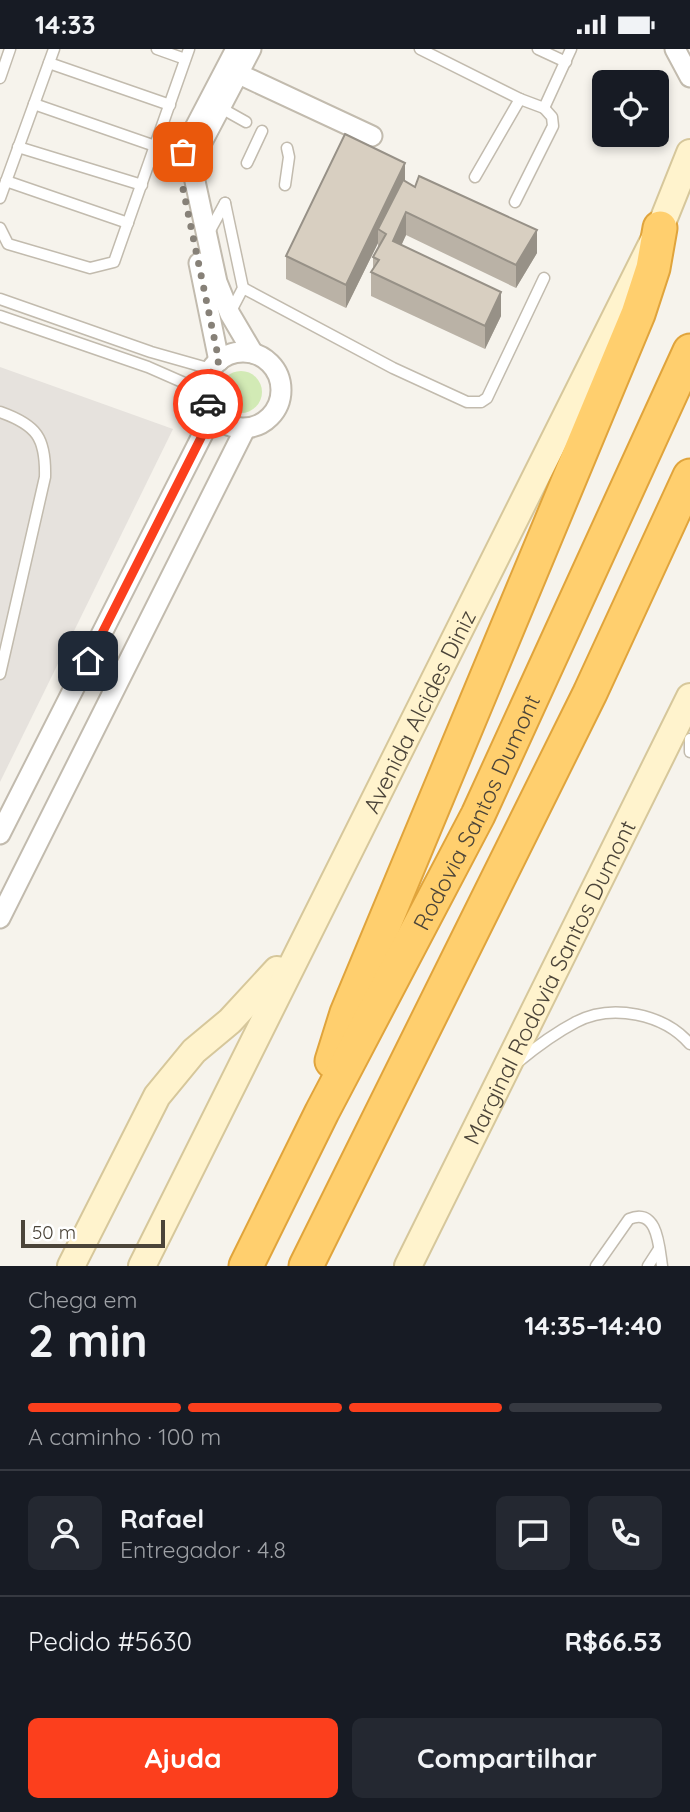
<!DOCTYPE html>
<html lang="pt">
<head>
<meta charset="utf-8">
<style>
  body { margin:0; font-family:Quicksand,sans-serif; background:#242831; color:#f1f3f6; height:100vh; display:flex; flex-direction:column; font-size:26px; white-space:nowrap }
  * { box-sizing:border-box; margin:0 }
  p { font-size:23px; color:#9ea1a6 }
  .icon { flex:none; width:38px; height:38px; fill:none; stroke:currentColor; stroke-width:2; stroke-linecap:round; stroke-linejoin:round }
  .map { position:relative; height:1217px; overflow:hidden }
  .side { display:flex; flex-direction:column; background:#171b24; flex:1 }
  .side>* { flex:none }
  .tools { position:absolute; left:592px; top:21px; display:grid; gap:14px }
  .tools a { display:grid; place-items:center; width:77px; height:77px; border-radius:10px; background:#171b24; box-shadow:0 4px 10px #0003; font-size:35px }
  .scale { position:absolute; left:21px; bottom:18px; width:144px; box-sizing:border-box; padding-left:7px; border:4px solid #4b4439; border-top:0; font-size:19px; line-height:24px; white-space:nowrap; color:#4b4439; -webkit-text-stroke:5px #fff; paint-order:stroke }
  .pin { position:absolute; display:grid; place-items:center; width:60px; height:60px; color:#fff; margin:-30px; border-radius:14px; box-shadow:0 4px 10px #0006 }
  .courier { position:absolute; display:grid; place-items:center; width:70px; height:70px; margin:-35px; border:5px solid #fc3f1d; border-radius:50%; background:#fff; color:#222; box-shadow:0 2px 9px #0007 }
  .head em { font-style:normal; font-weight:700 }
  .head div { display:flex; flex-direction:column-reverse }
  .head { display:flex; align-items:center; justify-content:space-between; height:119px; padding:0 28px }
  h1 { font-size:46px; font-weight:700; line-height:52px }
  .bar { display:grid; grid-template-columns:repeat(4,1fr); gap:10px 7px; align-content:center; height:84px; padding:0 28px }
  .bar i { height:9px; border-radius:5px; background:#363941 }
  .bar .selected { background:#fc3f1d }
  .bar p { grid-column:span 4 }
  .line { display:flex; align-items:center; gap:18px; padding:0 28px; border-top:2px solid #363941 }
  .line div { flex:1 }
  .round { display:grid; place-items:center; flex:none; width:74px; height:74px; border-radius:10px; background:#242831 }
  .button { display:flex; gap:14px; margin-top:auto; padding:14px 28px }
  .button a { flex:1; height:80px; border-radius:10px; background:#fc3f1d; color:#fff; font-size:28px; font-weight:700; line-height:80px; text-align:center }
  .button a+a { background:#242831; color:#f1f3f6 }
  .status { display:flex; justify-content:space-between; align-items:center; height:49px; padding:0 35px; background:#171b24; direction:ltr }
  .status svg { height:19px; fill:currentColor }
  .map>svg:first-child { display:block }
  .industrial { fill:#e6e2dd }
  .green { fill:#d2eab5 }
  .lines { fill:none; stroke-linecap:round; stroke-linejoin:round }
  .service-casing { stroke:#c2bbae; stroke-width:13 }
  .minor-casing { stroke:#c2bbae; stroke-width:23 }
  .secondary-casing { stroke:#d6c79b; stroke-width:30 }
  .motorway-casing { stroke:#e0a43c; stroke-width:37 }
  .service { stroke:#fff; stroke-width:10 }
  .minor { stroke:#fff; stroke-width:19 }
  .secondary { stroke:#fff3cd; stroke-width:26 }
  .motorway { stroke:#ffcf6e; stroke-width:33 }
  .wall { fill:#bab2a6 }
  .shaded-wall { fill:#979187 }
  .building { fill:#d8cfc1; stroke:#979187; stroke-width:2 }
  .done { stroke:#878178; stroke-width:7; stroke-dasharray:0 12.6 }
  .route { stroke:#fc3f1d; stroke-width:9 }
  .labels { text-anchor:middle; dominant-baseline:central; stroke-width:5; stroke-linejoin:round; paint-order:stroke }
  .street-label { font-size:23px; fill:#4b4439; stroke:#fff }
</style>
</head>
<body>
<div class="status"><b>14:33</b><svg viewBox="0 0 49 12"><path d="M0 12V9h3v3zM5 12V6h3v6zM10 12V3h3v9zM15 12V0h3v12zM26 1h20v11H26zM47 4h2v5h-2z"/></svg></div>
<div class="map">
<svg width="690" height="1217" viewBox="0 0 690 1217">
  <rect width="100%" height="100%" fill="#f6f3ec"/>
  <polygon class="industrial" points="0,318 173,380 0,733"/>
  <circle class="green" cx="241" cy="343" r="21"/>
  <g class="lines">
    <g class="service-casing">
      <g id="service">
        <polyline points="157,0 185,10"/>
        <polyline points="420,0 520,50 544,59 571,0"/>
        <polyline points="538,0 566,13"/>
        <polyline points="49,14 170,56"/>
        <polyline points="0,29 10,0"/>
        <polyline points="34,55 155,97"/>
        <polyline points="221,59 246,73"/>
        <polyline points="18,98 142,136"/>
        <polyline points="247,114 262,82"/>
        <polyline points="475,128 520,50"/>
        <polyline points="6,132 128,174"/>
        <polyline points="285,136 289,108 287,99"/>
        <polyline points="0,149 54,0"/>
        <polyline points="515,153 553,77 552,68 544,59"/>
        <polyline points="225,154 243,239 230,264"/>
        <polyline points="0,179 8,195 90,219 114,213 189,0"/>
        <polyline points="208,185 225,154"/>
        <polyline points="243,239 393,319 467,353 481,353 487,349 544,229"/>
        <polyline points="0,250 151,303 211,320"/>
        <polyline points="0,267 148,318 205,343"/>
        <path d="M 0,363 C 37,376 46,389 45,428 L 0,625"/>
        <polyline points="690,690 690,703"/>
        <path d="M 518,1013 C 536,998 555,984 576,973 C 612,954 664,965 690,995"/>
        <path d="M 596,1217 L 629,1170 C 658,1158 659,1198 662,1217"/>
        <polyline points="648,1217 659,1200"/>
      </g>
    </g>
    <g class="minor-casing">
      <g id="minor">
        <polyline points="251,0 199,99 193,123 217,233 230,265 253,304"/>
        <polyline points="675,0 690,28"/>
        <polyline points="239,25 372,87"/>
        <polyline points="188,92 236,0"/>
        <polyline points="199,214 219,312"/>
        <circle cx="243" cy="341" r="38"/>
        <polyline points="0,785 213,365"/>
        <polyline points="0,869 245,380"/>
      </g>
    </g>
    <g class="secondary-casing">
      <g id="secondary">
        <polyline points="71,1217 157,1047 194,1002 230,972 277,921"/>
        <path id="s1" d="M 142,1217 L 660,179 L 690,104"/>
        <path id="s2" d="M 408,1217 L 690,648"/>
      </g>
    </g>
    <g class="motorway-casing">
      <g id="motorway">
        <polyline points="332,1012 347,964 638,265 653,219 660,179"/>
        <path id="s3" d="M 246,1217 L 322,1063 L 478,766 L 690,302"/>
        <polyline points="306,1217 590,644 690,427"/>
      </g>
    </g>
    <use href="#service" class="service"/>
    <use href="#minor" class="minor"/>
    <use href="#secondary" class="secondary"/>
    <use href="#motorway" class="motorway"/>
  </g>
  <polygon class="wall" points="405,132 537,204 516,239 406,186 401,196 501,267 485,300 371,247 371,223 373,221 373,208 378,199 378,194 346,259 286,230 286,207"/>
  <g class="shaded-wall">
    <polygon points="405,114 405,138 378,180 378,194 346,259 346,236"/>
    <polygon points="406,163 406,186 393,215 393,192"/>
    <polygon points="537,181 537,204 516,239 516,216"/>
    <polygon points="501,243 501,267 485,300 485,277"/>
  </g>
  <g class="building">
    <polygon points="345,85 405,114 346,236 286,207"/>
    <polygon points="419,127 537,181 516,216 406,163 393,192 501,243 485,277 371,223 379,211 373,208 386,185 378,180 403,131 415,138"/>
  </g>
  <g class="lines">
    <path class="done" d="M 183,103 L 181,113 L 182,135 L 219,312 C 207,326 203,337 208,355"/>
    <polyline class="route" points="88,612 213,365 208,355"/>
  </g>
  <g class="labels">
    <g class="street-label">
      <text stroke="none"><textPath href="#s1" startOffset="620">Avenida Alcides Diniz</textPath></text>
      <text stroke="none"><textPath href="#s3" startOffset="509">Rodovia Santos Dumont</textPath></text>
      <text stroke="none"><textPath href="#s2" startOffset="317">Marginal Rodovia Santos Dumont</textPath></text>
    </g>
  </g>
</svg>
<div class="tools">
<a><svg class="icon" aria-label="locate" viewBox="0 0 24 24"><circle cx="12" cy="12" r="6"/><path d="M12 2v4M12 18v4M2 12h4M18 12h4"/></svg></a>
</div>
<div class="scale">50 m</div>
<div class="pin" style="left:183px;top:103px;background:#ea580c"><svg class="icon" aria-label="bag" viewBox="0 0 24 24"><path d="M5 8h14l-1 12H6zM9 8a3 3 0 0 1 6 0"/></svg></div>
<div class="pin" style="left:88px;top:612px;background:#1f2937"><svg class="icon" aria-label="home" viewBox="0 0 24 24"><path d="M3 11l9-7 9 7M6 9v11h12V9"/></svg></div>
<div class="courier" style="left:208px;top:355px"><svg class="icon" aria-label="car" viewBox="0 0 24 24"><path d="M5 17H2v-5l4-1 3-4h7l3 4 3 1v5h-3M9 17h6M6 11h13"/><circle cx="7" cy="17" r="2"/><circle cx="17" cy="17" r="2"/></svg></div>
</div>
<section class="side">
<div class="head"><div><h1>2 min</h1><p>Chega em</p></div><em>14:35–14:40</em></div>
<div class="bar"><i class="selected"></i><i class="selected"></i><i class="selected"></i><i></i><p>A caminho · 100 m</p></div>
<div class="line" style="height:126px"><a class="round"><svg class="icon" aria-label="person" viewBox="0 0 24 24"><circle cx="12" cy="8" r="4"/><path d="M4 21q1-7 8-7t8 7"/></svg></a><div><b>Rafael</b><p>Entregador · 4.8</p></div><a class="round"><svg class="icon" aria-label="chat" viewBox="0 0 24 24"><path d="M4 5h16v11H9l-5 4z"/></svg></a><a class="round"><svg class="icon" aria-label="phone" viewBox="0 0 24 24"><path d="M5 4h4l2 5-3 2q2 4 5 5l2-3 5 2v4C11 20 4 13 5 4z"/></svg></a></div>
<div class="line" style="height:91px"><div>Pedido #5630</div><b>R$66.53</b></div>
<div class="button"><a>Ajuda</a><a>Compartilhar</a></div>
</section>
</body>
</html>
